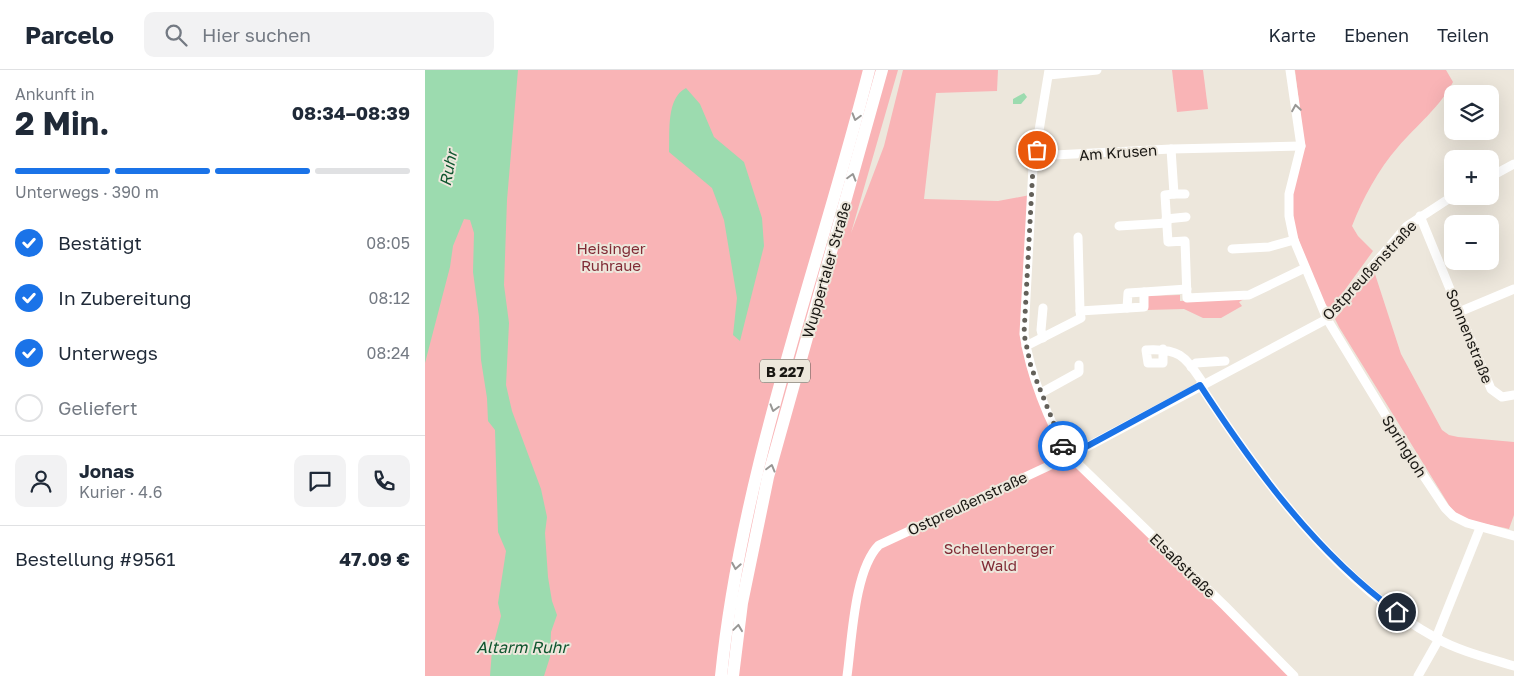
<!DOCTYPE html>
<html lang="de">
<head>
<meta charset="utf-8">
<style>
  body { margin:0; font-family:"Golos Text",sans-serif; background:#f2f2f3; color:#1f2937; height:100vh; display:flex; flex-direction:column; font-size:19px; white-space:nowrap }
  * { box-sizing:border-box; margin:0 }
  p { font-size:16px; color:#747a83 }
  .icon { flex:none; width:28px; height:28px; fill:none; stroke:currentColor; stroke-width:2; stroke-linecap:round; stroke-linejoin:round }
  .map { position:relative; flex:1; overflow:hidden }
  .details { display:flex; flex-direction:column; background:#fff; width:425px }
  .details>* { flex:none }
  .tools { position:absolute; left:1019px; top:15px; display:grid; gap:10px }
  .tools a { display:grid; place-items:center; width:55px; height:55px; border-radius:10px; background:#fff; box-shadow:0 5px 20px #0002; font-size:25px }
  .pin { position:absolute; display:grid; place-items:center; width:42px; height:42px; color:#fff; margin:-21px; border:2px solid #fff; border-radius:50%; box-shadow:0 1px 5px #0007 }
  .courier { position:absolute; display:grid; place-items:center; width:50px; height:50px; margin:-25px; border:4px solid #1a73e8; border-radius:50%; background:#fff; color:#222; box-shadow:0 1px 6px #0007 }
  .summary em { font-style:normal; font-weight:700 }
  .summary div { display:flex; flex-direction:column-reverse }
  .summary { display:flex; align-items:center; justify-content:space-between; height:85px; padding:0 15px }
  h1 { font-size:32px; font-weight:700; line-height:38px }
  .bar { display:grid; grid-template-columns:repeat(4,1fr); gap:8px 5px; align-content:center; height:60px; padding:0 15px }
  .bar i { height:6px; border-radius:4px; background:#e0e1e3 }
  .bar .selected { background:#1a73e8 }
  .bar p { grid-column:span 4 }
  .line { display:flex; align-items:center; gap:12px; padding:0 15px; border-top:1px solid #e0e1e3 }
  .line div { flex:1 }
  .round { display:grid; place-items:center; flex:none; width:52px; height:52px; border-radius:10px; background:#f2f2f3 }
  ol { padding:0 15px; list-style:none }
  li { display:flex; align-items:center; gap:15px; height:55px }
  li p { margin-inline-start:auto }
  li .icon { padding:5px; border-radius:50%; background:#1a73e8; color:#fff; stroke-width:4 }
  li:last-child { color:#747a83 }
  li i { width:28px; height:28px; border:2px solid #e0e1e3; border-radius:50% }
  header { display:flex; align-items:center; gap:30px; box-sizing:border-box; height:70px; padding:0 25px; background:#fff; border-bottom:1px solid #e0e1e3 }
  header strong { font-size:24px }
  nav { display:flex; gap:28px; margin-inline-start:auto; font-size:18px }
  .search { width:350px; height:45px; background:#f2f2f3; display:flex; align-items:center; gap:12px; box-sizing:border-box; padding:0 18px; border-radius:10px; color:#747a83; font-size:19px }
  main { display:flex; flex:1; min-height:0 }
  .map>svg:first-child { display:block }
  .green { fill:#f9b4b6 }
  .water { fill:#9cdbaf }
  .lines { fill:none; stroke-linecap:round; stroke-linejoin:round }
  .minor { stroke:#fff; stroke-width:9 }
  .primary { stroke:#fff; stroke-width:12 }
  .oneway { stroke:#989795 }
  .done { stroke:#636059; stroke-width:5; stroke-dasharray:0 9 }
  .route { stroke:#1a73e8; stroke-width:6 }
  .labels { text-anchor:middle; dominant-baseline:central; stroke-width:4; stroke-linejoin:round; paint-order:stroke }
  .shield { fill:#ede7dc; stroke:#59554f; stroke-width:1 }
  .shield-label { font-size:14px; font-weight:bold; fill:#191713 }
  .street-label { font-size:15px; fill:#191713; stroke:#ede7dc }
  .park-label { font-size:15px; fill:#812c36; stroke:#ede7dc }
  .water-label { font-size:16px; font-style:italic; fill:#0f562f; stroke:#ede7dc }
</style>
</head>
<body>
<header>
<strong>Parcelo</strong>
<div class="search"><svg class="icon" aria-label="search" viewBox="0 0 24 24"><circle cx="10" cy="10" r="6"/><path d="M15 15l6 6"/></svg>Hier suchen</div>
<nav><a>Karte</a><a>Ebenen</a><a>Teilen</a></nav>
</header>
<main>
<section class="details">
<div class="summary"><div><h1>2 Min.</h1><p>Ankunft in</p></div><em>08:34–08:39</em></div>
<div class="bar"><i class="selected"></i><i class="selected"></i><i class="selected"></i><i></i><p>Unterwegs · 390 m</p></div>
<ol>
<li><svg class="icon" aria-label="check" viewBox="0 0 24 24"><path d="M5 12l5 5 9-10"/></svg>Bestätigt<p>08:05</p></li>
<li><svg class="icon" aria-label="check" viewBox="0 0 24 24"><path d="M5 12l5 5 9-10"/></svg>In Zubereitung<p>08:12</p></li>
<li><svg class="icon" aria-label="check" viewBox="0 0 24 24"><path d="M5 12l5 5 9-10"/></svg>Unterwegs<p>08:24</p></li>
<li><i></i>Geliefert</li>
</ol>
<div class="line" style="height:90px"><a class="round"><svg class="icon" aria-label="person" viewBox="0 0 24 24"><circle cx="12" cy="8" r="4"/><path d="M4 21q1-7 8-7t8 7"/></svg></a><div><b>Jonas</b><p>Kurier · 4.6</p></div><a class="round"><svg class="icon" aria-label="chat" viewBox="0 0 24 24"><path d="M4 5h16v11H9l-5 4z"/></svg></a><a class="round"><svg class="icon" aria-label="phone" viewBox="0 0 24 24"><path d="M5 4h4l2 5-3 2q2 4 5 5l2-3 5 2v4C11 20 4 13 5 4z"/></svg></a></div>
<div class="line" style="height:65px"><div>Bestellung #9561</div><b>47.09 €</b></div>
</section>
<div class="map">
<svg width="1089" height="606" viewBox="0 0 1089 606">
  <rect width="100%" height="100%" fill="#ede7dc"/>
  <g class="green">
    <polygon points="0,0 473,0 426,163 459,76 478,0 573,0 572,21 511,23 499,129 573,131 605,125 598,263 636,374 867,606 0,606"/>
    <polygon points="747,0 778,0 783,39 752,42"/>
    <path d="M 870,0 L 1021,0 L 1028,12 C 1016,36 991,56 973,77 C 953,100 938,128 927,156 L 933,166 L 948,181 L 909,235 L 903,237 L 898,232 L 883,196 L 869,157 L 867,125 L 878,65 Z"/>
    <path d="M 949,201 L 976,284 L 1017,360 L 1024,365 L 1033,367 L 1089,372 L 1089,445 L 1084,459 C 1065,454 1043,453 1027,440 L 914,257 L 910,249 Z"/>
    <polygon points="755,225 755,231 819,229 814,232 817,236 796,248 778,248 759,239 722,240 721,226"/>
  </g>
  <g class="water">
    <polygon points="0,0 93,0 82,130 79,215 84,253 81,315 87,341 116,419 122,447 120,463 123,507 127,531 132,545 126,562 125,587 119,606 65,606 67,580 76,546 73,533 81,481 73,462 70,360 63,351 62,328 56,290 54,247 48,202 49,163 45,150 39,149 28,176 25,197 0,293"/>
    <path d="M 261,18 L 275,34 L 289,67 L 319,92 L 337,148 L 339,176 L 315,271 L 308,265 L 312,228 L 299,150 L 287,118 L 244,82 C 245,62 241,28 261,18 Z"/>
    <polygon points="599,23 602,27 596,34 588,34 588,29"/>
  </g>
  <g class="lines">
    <g class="minor">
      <path d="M 624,0 L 608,97 L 599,264 C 605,303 623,352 645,386 L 800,536 L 869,606"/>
      <polyline points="865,0 876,76 864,124 864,146 869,170 902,249 986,387 1020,438 1028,446 1042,453 1089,466"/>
      <polyline points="624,5 672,0"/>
      <polyline points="746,79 749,124 740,125 743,172 760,171 762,228 824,225 880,198"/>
      <polyline points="610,86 746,79 876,76"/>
      <polyline points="1065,107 1089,94"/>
      <polyline points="749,124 760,124"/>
      <polyline points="995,146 1066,319 1077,327 1089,325"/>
      <polyline points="741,149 761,147"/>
      <polyline points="694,156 742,153"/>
      <polyline points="653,167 655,241"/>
      <polyline points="807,179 844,177 869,170"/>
      <polyline points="618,238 616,260 618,268"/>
      <polyline points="702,238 703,223 719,222"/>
      <polyline points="1034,242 1089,219"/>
      <polyline points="601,276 656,248 655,241 719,237 719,222 762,219"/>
      <path d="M 738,279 L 738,293 L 723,293 L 721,280 C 756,278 760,287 778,313"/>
      <polyline points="766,297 771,293 800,291"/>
      <path d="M 775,315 C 834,406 914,515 1011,568 C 1034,581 1063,588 1089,596"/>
      <polyline points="616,323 654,302 654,295"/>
      <polyline points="1011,568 1055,458"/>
      <path d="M 422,606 C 427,570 429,500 454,475 L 645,386 L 902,249 L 982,156 L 1028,126"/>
      <polyline points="993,606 1014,569"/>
    </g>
    <g class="primary">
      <path d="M 296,606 C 317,398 393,201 444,0"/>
      <polyline points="308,606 317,533 343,407 457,0"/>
    </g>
  </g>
  <defs><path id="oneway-chevron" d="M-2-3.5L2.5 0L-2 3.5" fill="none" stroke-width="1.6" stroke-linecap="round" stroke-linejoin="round" transform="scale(1.25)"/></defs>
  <g class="oneway">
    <use href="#oneway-chevron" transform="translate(871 38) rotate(-99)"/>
    <use href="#oneway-chevron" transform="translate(431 47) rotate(106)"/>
    <use href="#oneway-chevron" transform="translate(427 107) rotate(-74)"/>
    <use href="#oneway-chevron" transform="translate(349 338) rotate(106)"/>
    <use href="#oneway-chevron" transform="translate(346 398) rotate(-75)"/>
    <use href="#oneway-chevron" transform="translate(311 496) rotate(100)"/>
    <use href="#oneway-chevron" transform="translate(313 558) rotate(-82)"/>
  </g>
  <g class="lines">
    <polyline class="done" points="612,80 608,97 599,264 606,297 638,376"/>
    <path class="route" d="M 638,376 L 644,386 L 775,315 C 829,398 891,483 972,542"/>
  </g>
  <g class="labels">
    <rect class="shield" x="335" y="289.5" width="50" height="23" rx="4"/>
    <g class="shield-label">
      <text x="360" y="301">B 227</text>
    </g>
    <g class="street-label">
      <text transform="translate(693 82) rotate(-4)">Am Krusen</text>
      <text transform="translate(401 200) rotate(-74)">Wuppertaler Straße</text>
      <text transform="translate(944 200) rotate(-47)">Ostpreußenstraße</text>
      <text transform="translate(1045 266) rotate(68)">Sonnenstraße</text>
      <text transform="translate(980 376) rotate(58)">Springloh</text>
      <text transform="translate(542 433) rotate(-25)">Ostpreußenstraße</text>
      <text transform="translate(758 495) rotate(44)">Elsaßstraße</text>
    </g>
    <g class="park-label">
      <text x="186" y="178">Heisinger<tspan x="186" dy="17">Ruhraue</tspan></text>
      <text x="574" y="478">Schellenberger<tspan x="574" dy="17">Wald</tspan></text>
    </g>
    <g class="water-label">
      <text transform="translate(23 98) rotate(-79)">Ruhr</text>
      <text x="97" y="577">Altarm Ruhr</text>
    </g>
  </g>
</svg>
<div class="tools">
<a><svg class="icon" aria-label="layers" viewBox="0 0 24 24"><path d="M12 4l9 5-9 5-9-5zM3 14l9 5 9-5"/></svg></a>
<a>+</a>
<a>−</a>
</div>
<div class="pin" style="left:612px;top:80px;background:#ea580c"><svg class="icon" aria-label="bag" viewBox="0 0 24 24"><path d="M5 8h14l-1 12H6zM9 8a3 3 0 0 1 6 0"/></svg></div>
<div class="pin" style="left:972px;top:542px;background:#1f2937"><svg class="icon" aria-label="home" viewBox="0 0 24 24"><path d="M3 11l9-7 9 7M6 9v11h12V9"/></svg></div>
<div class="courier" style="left:638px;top:376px"><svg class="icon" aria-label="car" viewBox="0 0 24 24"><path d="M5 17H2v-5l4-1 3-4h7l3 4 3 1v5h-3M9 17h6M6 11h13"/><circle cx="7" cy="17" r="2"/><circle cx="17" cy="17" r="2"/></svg></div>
</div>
</main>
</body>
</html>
